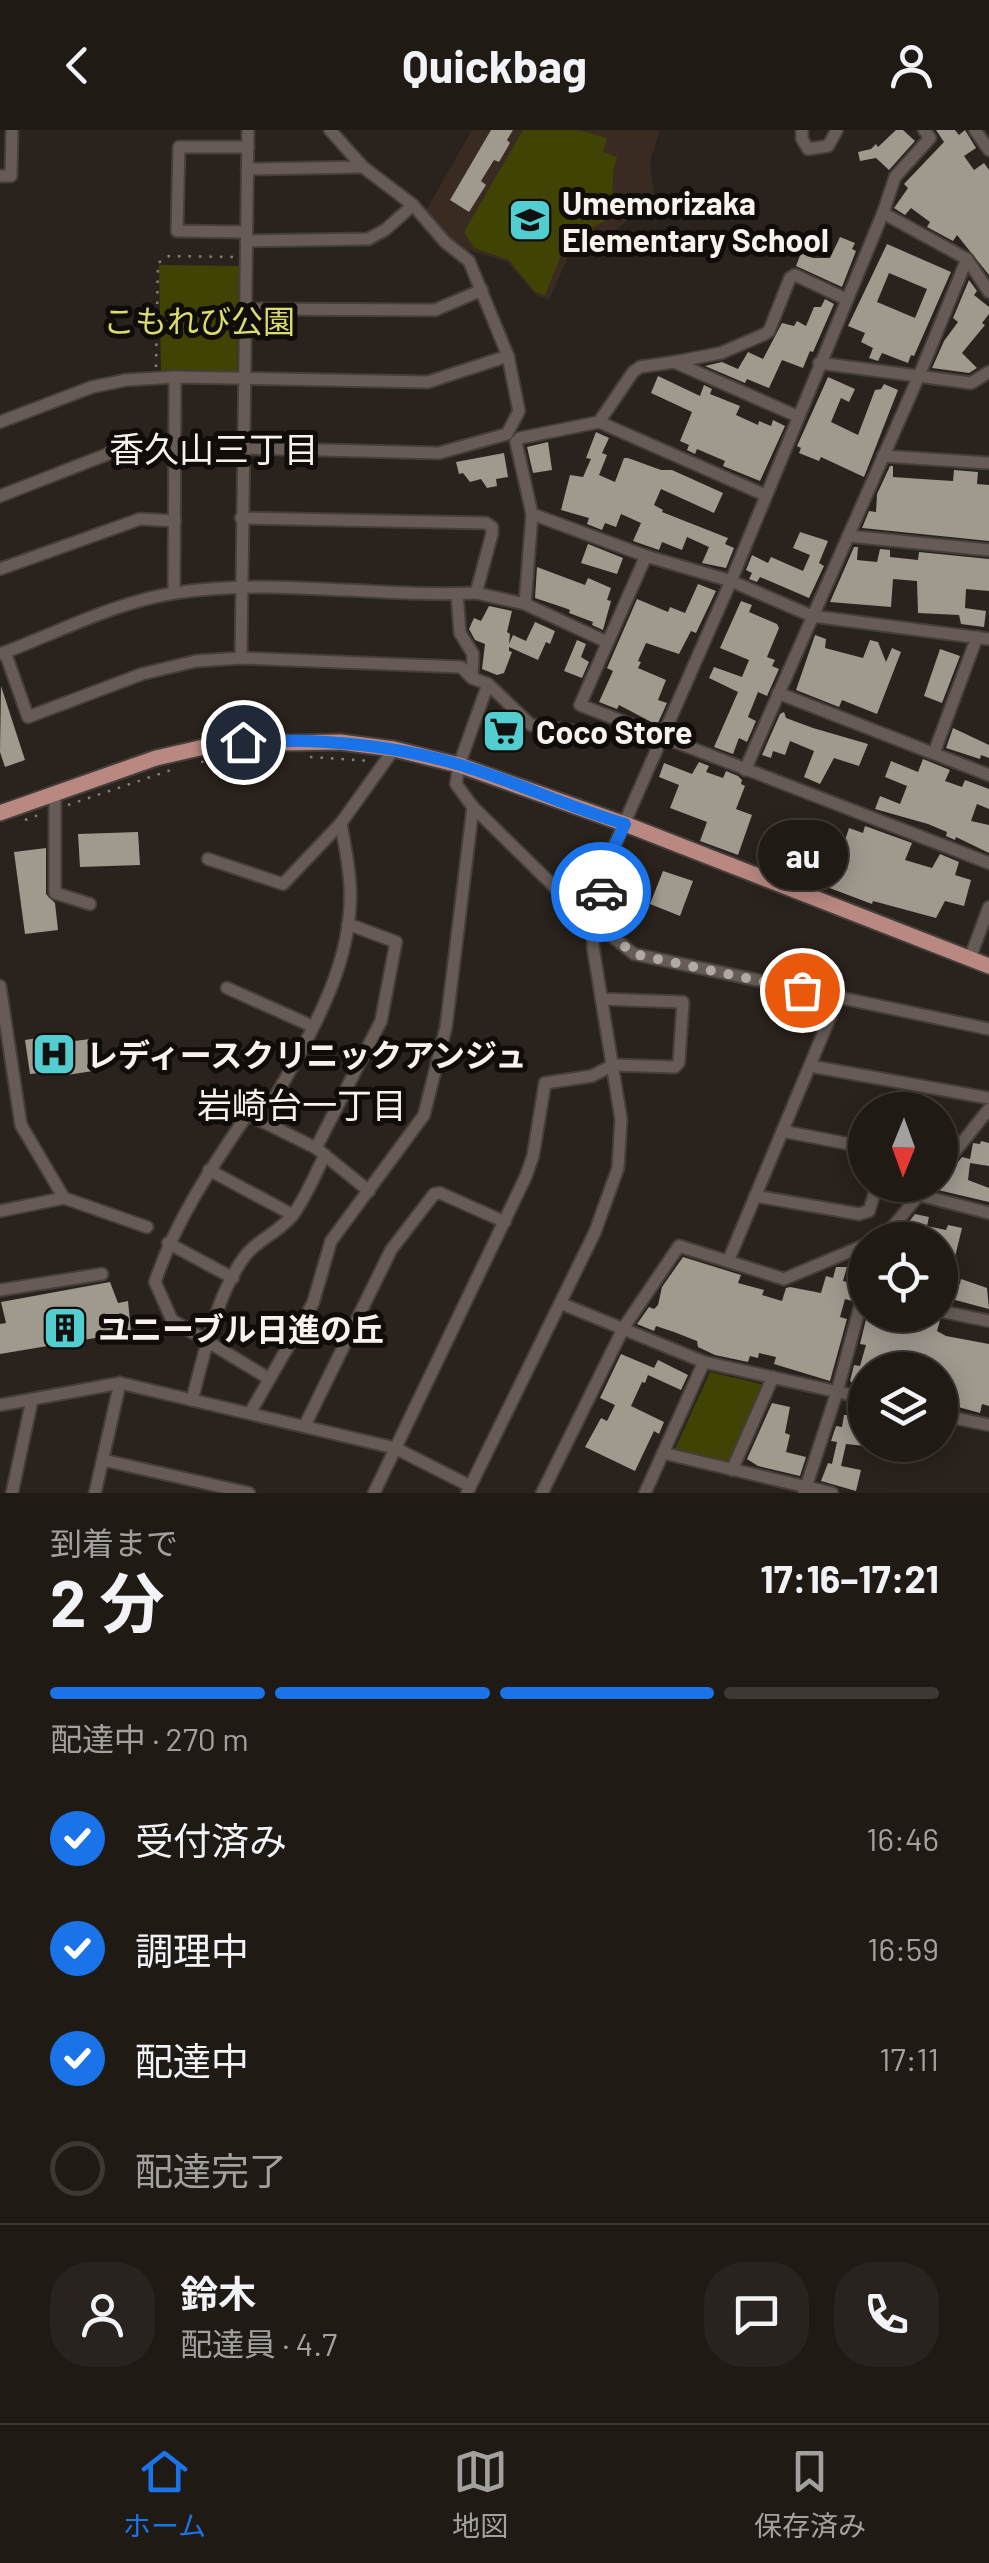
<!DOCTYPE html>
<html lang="ja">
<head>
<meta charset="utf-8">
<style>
  body { margin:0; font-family:Barlow,"Noto Sans JP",sans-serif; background:#28231e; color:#f1f3f6; height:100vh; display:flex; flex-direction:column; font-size:38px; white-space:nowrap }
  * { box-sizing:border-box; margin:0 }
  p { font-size:32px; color:#a2a1a0 }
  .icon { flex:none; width:55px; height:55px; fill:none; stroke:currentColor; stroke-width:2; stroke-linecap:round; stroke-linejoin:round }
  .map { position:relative; height:1363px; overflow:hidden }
  .details { display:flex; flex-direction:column; background:#201a15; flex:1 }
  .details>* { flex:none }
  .needle { width:65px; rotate:181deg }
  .tools { position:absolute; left:848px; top:962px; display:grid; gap:20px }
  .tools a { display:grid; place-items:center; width:110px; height:110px; border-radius:50%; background:#201a15; box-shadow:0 5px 25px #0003,0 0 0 2px #3d3834; font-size:50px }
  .pin { position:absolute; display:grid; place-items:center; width:85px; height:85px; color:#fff; margin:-42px; border:5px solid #fff; border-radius:50%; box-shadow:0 2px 10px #0007 }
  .courier { position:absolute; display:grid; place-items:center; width:100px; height:100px; margin:-50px; border:8px solid #1a73e8; border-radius:50%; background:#fff; color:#222; box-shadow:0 2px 12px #0007 }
  .bubble { position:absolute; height:70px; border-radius:35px; background:#201a15; box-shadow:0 5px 25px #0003,0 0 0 2px #3d3834; font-size:32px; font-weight:700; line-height:70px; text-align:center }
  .summary em { font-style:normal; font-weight:700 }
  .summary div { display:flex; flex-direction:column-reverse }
  .summary { display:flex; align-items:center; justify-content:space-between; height:170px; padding:0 50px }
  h1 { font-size:65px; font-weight:700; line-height:75px }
  .bar { display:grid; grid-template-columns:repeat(4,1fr); gap:15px 10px; align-content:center; height:120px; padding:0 50px }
  .bar i { height:12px; border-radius:8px; background:#3d3834 }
  .bar .active { background:#1a73e8 }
  .bar p { grid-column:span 4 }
  .line { display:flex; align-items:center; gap:25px; padding:0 50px; border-top:2px solid #3d3834 }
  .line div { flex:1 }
  .round { display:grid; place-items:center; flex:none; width:105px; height:105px; border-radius:40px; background:#28231e }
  ol { padding:0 50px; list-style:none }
  li { display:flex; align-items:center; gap:30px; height:110px }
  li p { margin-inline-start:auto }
  li .icon { padding:10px; border-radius:50%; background:#1a73e8; color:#fff; stroke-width:4 }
  li:last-child { color:#a2a1a0 }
  li i { width:55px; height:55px; border:5px solid #3d3834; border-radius:50% }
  header { display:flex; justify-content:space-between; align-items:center; height:130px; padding:0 50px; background:#201a15; font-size:45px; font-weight:700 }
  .tabs { display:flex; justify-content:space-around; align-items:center; height:140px; border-top:2px solid #3d3834; background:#201a15; font-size:28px; color:#a2a1a0 }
  .tabs a { display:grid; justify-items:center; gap:5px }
  .tabs .active { color:#1a73e8 }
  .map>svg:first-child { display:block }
  .built { fill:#392b22 }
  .green { fill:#414305 }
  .building { fill:#9f998e; fill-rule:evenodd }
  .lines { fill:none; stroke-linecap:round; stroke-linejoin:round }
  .minor-casing { stroke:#453e3a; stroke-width:15 }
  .major-casing { stroke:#453e3a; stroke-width:19 }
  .path { stroke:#857e79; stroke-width:2.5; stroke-dasharray:2.5 8; stroke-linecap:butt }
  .minor { stroke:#665c55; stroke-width:11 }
  .major { stroke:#b98881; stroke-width:15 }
  .done { stroke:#b0a9a4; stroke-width:10; stroke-dasharray:0 18 }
  .route { stroke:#1a73e8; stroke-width:12 }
  .labels { text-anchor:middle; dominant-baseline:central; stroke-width:10; stroke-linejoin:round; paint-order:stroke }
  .poi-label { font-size:32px; font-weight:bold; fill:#f8f2ee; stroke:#100c0a; text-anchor:start }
  .park-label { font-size:32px; fill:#d9dd6f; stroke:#100c0a }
  .neighbourhood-label { font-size:35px; fill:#f8f2ee; stroke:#100c0a }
</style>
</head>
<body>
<header><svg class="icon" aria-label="back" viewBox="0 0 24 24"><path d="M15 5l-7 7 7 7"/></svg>Quickbag<svg class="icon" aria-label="person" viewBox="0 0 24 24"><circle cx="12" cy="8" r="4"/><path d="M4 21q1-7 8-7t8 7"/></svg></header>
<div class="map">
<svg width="989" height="1363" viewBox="0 0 989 1363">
  <rect width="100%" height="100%" fill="#2a221c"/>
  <polygon class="built" points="472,0 660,0 650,31 654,67 618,99 572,118 549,170 538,167 507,132 462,118 425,82"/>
  <g class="green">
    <polygon points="523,0 579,0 607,8 603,22 617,27 613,41 612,88 568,108 545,165 535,162 509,130 474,118 464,102"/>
    <polygon points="159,135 239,136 237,245 161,244"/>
    <polygon points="710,1242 765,1255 731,1336 673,1323"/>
  </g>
  <g class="building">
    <polygon points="491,0 513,0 507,10 510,13 499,32 494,30 481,51 486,55 469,82 450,70"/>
    <polygon points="896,0 903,0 915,11 889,40 876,28 860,31 858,22 871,19 876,14 878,17"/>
    <polygon points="936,0 955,0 959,5 965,0 976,18 964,26 974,40 984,33 989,40 989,145 957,105 953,111 927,97 930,92 911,78 905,85 894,78 908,58 904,54 944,12"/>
    <polygon points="840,107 855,113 852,119 856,121 842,157 796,136 801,123 813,128 830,128"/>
    <path d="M 887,114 L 951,142 L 914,226 L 911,225 L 908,233 L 882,223 L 878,231 L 869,228 L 873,218 L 861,212 L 865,203 L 848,196 ZM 889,143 L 927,159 L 915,188 L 877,172 Z"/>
    <polygon points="969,150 977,161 974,165 989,177 989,184 982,193 985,195 962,223 977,238 969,243 932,238 944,211 958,192 953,188"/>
    <polygon points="825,169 834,174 813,222 810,221 803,238 782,230 769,258 747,249 745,253 705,236 722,232 738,239 748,222 763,229 782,193 794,196 797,191 806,196 814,177 821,177"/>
    <polygon points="658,246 700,266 704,255 712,259 710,264 740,276 736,285 758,295 759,291 771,296 773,290 785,296 760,351 723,336 725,331 697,319 695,324 687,320 689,315 680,311 692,282 651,263"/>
    <polygon points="828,247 855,259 849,272 841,268 831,292 858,305 875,260 881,259 884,254 898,260 864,347 821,327 819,331 799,323 801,318 797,316"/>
    <polygon points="596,302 609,308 602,323 607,325 599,345 615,352 624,328 628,328 661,340 672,340 723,363 714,383 661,359 654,375 663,380 662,382 728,408 725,414 734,418 726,438 702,433 709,417 687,407 682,420 662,412 659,420 633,411 641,393 621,384 616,397 605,393 602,400 587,394 589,388 561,380 570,345 583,347 591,329 586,328"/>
    <polygon points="548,312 552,340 533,343 527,317"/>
    <polygon points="504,323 508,347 496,349 497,356 487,358 481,349 470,352 463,343 459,344 456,332"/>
    <polygon points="890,336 893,336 893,347 922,349 953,351 954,340 978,342 977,354 989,355 989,411 862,398 869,381 876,382 877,364"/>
    <polygon points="800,402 828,411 819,433 824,436 809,468 760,447 757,452 749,449 752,443 746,440 752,425 768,433 771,427 803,441 810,425 793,418"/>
    <polygon points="588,414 623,428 617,444 581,433"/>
    <polygon points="854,417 858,417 857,430 877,432 880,419 890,420 890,427 918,430 919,422 989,429 989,461 966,459 965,478 986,481 984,497 961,494 959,485 918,483 917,451 893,449 891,477 830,472"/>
    <polygon points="537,437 585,455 588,448 611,458 607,470 611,471 603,500 592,495 593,492 569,483 570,480 565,478 535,468"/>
    <polygon points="698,454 716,461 696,503 691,501 679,524 646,513 638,531 641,532 638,538 666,550 658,570 667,573 657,595 619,575 617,579 599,572 613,541 607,538 637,469 668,482 670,477 685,483"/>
    <polygon points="741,471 752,475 749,482 777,494 779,498 767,527 775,530 772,536 779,539 767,566 758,562 748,587 756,591 747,612 739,608 733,624 714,617 738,562 709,548 714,537 742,547 749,530 720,518"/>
    <polygon points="489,476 512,481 507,502 510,504 509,514 513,505 526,511 535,492 555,501 550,514 546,512 538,530 509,517 509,521 512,522 504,543 497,545 482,539 485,514 475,510 469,499 474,488 481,491"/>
    <polygon points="815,505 826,509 825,518 863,528 870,510 878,512 886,532 892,518 901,522 877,584 842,570 839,577 796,560"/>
    <polygon points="577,510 586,514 581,527 589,532 582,548 564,541"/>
    <polygon points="940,519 960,526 942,573 924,566"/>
    <polygon points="1,556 25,630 5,637 0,622"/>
    <polygon points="784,582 786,588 813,598 868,614 859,636 834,628 820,654 804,647 814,621 790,611 785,625 773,621 771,628 762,625 780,584"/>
    <polygon points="953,598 989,615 989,628 981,625 980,629 946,618"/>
    <polygon points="923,629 950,640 945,651 962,657 965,650 989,659 989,679 977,674 971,691 989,695 989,723 956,707 955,710 946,706 947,702 928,694 875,679 880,666 900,674 907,656 885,647 891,631 918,642"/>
    <polygon points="699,632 709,636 706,642 723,648 726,641 738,646 742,650 741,654 745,656 736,679 752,685 738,725 700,711 707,692 670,678 679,655 659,647 664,633 692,644"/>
    <polygon points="865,696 912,713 905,730 932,738 940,724 959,732 955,745 971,750 964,776 945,771 936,788 873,771 872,774 819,754 826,729 836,710 844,713 849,698 863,703"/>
    <polygon points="138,702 140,735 80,737 78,704"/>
    <polygon points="46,718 46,764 55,773 58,800 25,804 14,722"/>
    <polygon points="663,741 693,751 680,786 650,774"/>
    <polygon points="50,906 51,914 98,908 100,922 91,923 93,941 67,945 66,940 30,944 25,910"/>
    <polygon points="981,1011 989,1013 989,1036 970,1033 968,1050 989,1058 989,1072 938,1060 940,1049 947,1046 962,1027 970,1029 973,1013 980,1014"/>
    <polygon points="915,1084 929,1087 927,1096 946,1100 948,1095 962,1098 954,1131 940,1127 940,1110 904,1110 907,1094"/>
    <polygon points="683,1127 741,1145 738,1153 764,1160 762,1165 782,1171 786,1158 790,1157 821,1163 826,1146 833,1148 836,1137 847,1137 843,1151 850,1153 848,1159 854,1161 852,1171 845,1169 840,1187 847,1189 830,1251 774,1234 776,1227 759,1223 758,1228 750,1226 748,1232 715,1225 698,1217 697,1211 674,1202 656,1196 654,1201 637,1194 649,1177 654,1179 658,1175 662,1157"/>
    <polygon points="961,1149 987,1158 989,1179 940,1166 940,1150 960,1154"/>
    <polygon points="110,1152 118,1173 128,1171 131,1202 0,1224 0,1194 6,1193 1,1172"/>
    <polygon points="867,1185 883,1185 881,1195 906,1200 910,1185 933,1187 940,1190 937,1201 946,1206 989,1214 989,1276 982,1274 980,1283 940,1272 940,1240 865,1240 865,1257 854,1254 850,1251 854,1235 860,1236 866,1215 860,1214"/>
    <polygon points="621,1224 654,1238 658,1230 688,1245 681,1260 648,1245 645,1253 642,1252 631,1276 664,1292 659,1304 654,1301 635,1341 585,1317 601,1288 607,1291 615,1275 600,1268"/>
    <polygon points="772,1273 790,1277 785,1303 790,1305 786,1322 806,1327 800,1346 758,1336 747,1329"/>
    <polygon points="854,1275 865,1277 862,1296 865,1297 865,1316 846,1314 841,1336 861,1340 856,1361 821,1351 828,1333 832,1334 837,1312 831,1311 836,1296 842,1297 844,1285 852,1285"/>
  </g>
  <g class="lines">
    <g class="minor-casing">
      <g id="minor">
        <polyline points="802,0 802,9 808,19 828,16 837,0"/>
        <polyline points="975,0 989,20"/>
        <polyline points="247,39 363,37"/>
        <polyline points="0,46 11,46 12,0"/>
        <polyline points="883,83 967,129"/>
        <polyline points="246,102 177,101 179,17 248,17"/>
        <polyline points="246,111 368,109 385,100 413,75"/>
        <polyline points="245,179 435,180 482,160"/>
        <polyline points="674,232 721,223 765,204 769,201 790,148 795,145 846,169"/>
        <polyline points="819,233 971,253 989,242"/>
        <polyline points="0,292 92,257 126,250 175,247 428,252 508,226"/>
        <polyline points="599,292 633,242 640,237 674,232 797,286"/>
        <polyline points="242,318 439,323 507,304 519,281 508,226 469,131 445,112 413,75 363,37 330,0"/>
        <polyline points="883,326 989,333"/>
        <polyline points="765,365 599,292 520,308 516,312 532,384 646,426 731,451 812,486 989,509"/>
        <polyline points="0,366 113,322 174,314"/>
        <polyline points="848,406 989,420"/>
        <polyline points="646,426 580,575 989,733"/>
        <polyline points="0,439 140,389 175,391"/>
        <polyline points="174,463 175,247"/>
        <polyline points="476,463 525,474 607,512"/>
        <polyline points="457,464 460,503 473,524 472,548"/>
        <polyline points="525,474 532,384"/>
        <polyline points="5,522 28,587 142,544 196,531 241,528 461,537 472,548 488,554 531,595 590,603"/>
        <path d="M 0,524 C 57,503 115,472 175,463 C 274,447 377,468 476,463 L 492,404 L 492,397 L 486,393 L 241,388"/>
        <polyline points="241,528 248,0"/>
        <polyline points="778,563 989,645"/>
        <polyline points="934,623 977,507"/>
        <polyline points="745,640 918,248 967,129 989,162"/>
        <polyline points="55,663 55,763 90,774"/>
        <polyline points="473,677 574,776 634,824 989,899"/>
        <polyline points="208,729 283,754 341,693 394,619"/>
        <polyline points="970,828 989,777"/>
        <polyline points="0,856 21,995 64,1068"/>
        <polyline points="227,858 312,896"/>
        <polyline points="810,936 989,968"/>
        <path d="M 262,991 C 301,918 355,841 350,755 C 349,734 344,713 341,693"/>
        <polyline points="782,1001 865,1017"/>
        <polyline points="316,1018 381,891 396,812 348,794"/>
        <polyline points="209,1040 293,1085"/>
        <polyline points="940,1040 989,979"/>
        <polyline points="919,1065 989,1083"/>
        <polyline points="755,1066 859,1084 869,1081 877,1055"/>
        <polyline points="0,1081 64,1068 147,1097"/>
        <polyline points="882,1110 927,1055"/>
        <polyline points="168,1113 233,1148"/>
        <polyline points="729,1129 838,868"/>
        <polyline points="0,1160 102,1144"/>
        <polyline points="560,1173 704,1232 865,1268"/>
        <polyline points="940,1181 989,1191"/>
        <path d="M 268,1248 L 172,1190 L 155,1152 C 175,1092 209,1041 245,988 L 251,986 L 316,1018 L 369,1061"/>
        <path d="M 192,1270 C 204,1225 217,1163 245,1126 C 257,1110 279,1102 292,1086 C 306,1068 315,1044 325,1025"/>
        <polyline points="0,1275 120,1253 395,1318 470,1356"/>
        <polyline points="250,1283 313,1173 331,1111 424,985 446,897 473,677 456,654 459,635 488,554"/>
        <polyline points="940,1285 989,1295"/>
        <polyline points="305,1295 391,1120 434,1064 440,1063 505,1092"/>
        <polyline points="663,1323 832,1363"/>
        <polyline points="103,1330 249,1363"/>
        <polyline points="732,1340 773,1247"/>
        <polyline points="12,1363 32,1270"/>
        <polyline points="95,1363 120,1253"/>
        <polyline points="374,1363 526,1046 533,1026 545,953 592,946 613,935 675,937 679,932 683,872 601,869"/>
        <polyline points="467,1363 595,1102 618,1038 621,989 593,817 593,790 613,719 731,451 883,83 895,47 930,8 924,0"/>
        <polyline points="542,1363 624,1197 679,1116 784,1149 865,1115"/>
        <polyline points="645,1363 704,1232"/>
        <polyline points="804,1363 837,1262 865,1158"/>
      </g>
    </g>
    <g class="major-casing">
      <polyline id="major" points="0,683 156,628 217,614 340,612 394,619 459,635 625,694 989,836"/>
    </g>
    <g class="path">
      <polyline points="156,237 158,133 169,126 234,127"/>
      <polyline points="310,627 372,631"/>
      <polyline points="201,632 237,628"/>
      <polyline points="68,675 174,639"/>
      <polyline points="25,690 41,684"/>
    </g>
    <use href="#minor" class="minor"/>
    <use href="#major" class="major"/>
  </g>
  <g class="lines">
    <polyline class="done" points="601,762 592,790 634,824 802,860"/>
    <path class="route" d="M 243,612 C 316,608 387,614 457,634 C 514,651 568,677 625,694 L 613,719 L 601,762"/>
  </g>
  <defs>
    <g id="school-square" transform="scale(2.25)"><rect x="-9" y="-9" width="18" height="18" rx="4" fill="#52cdd0" stroke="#100c0a"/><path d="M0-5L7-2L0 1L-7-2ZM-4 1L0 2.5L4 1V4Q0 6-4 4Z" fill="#111"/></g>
    <g id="supermarket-square" transform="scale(2.25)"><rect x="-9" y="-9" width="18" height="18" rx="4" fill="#52cdd0" stroke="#100c0a"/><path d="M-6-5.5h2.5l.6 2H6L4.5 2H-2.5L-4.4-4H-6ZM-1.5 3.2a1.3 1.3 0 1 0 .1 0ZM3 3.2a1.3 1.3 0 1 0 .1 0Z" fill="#111"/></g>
    <g id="hospital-square" transform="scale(2.25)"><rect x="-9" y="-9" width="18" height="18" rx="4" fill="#52cdd0" stroke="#100c0a"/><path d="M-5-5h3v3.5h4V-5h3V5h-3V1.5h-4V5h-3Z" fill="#111"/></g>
    <g id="building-square" transform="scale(2.25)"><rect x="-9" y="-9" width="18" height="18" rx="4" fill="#52cdd0" stroke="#100c0a"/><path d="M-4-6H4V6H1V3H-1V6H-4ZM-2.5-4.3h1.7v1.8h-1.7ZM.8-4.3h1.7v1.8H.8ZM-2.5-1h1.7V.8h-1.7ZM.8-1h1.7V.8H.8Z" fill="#111"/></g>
  </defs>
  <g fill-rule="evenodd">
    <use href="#school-square" x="530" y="90"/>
    <use href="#supermarket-square" x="504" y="601"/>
    <use href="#hospital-square" x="54" y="924"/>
    <use href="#building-square" x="65" y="1198"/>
  </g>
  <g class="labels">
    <g class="poi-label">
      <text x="562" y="72">Umemorizaka<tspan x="562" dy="37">Elementary School</tspan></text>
      <text x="536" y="601">Coco Store</text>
      <text x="86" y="924">レディースクリニックアンジュ</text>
      <text x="98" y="1198">ユニーブル日進の丘</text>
    </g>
    <g class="park-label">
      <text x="199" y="190">こもれび公園</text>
    </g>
    <g class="neighbourhood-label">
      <text x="214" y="318">香久山三丁目</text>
      <text x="302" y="974">岩崎台一丁目</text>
    </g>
  </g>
</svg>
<div class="tools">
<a><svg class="needle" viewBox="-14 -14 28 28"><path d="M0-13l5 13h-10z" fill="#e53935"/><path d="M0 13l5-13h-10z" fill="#a2a1a0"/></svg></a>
<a><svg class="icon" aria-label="locate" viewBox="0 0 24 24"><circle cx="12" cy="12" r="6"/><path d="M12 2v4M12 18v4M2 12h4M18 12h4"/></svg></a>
<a><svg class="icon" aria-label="layers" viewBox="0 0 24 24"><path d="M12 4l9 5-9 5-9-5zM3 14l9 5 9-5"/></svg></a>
</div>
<div class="pin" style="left:802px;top:860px;background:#ea580c"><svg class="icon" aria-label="bag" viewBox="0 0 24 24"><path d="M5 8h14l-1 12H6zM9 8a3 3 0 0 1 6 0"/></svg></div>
<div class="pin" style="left:243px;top:612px;background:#1f2937"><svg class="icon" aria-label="home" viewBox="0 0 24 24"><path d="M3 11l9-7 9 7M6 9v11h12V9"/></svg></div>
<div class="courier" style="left:601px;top:762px"><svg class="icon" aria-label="car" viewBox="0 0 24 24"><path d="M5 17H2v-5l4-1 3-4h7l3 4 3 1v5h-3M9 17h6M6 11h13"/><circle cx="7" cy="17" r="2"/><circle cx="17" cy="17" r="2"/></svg></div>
<div class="bubble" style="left:758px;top:690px;width:90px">au</div>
</div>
<section class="details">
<div class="summary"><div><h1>2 分</h1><p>到着まで</p></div><em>17:16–17:21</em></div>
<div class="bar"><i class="active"></i><i class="active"></i><i class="active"></i><i></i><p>配達中 · 270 m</p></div>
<ol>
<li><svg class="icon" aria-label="check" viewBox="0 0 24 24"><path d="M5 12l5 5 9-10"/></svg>受付済み<p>16:46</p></li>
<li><svg class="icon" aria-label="check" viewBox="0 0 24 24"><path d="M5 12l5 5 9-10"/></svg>調理中<p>16:59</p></li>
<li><svg class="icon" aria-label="check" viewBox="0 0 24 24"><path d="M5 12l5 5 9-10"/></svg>配達中<p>17:11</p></li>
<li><i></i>配達完了</li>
</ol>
<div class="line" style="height:180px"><a class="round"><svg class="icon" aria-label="person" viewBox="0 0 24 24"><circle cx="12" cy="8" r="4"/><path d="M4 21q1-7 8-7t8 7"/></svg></a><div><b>鈴木</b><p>配達員 · 4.7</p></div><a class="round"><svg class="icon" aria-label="chat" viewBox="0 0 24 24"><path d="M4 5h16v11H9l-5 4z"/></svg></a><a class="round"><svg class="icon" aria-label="phone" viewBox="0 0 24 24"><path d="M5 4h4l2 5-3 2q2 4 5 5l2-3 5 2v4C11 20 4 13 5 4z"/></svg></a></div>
</section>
<nav class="tabs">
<a class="active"><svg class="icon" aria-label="home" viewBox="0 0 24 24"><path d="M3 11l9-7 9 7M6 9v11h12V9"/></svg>ホーム</a>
<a><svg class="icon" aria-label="map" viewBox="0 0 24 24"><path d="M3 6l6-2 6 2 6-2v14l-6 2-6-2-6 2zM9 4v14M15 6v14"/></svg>地図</a>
<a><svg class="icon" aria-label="saved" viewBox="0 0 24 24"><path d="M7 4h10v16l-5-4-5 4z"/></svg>保存済み</a>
</nav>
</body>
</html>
